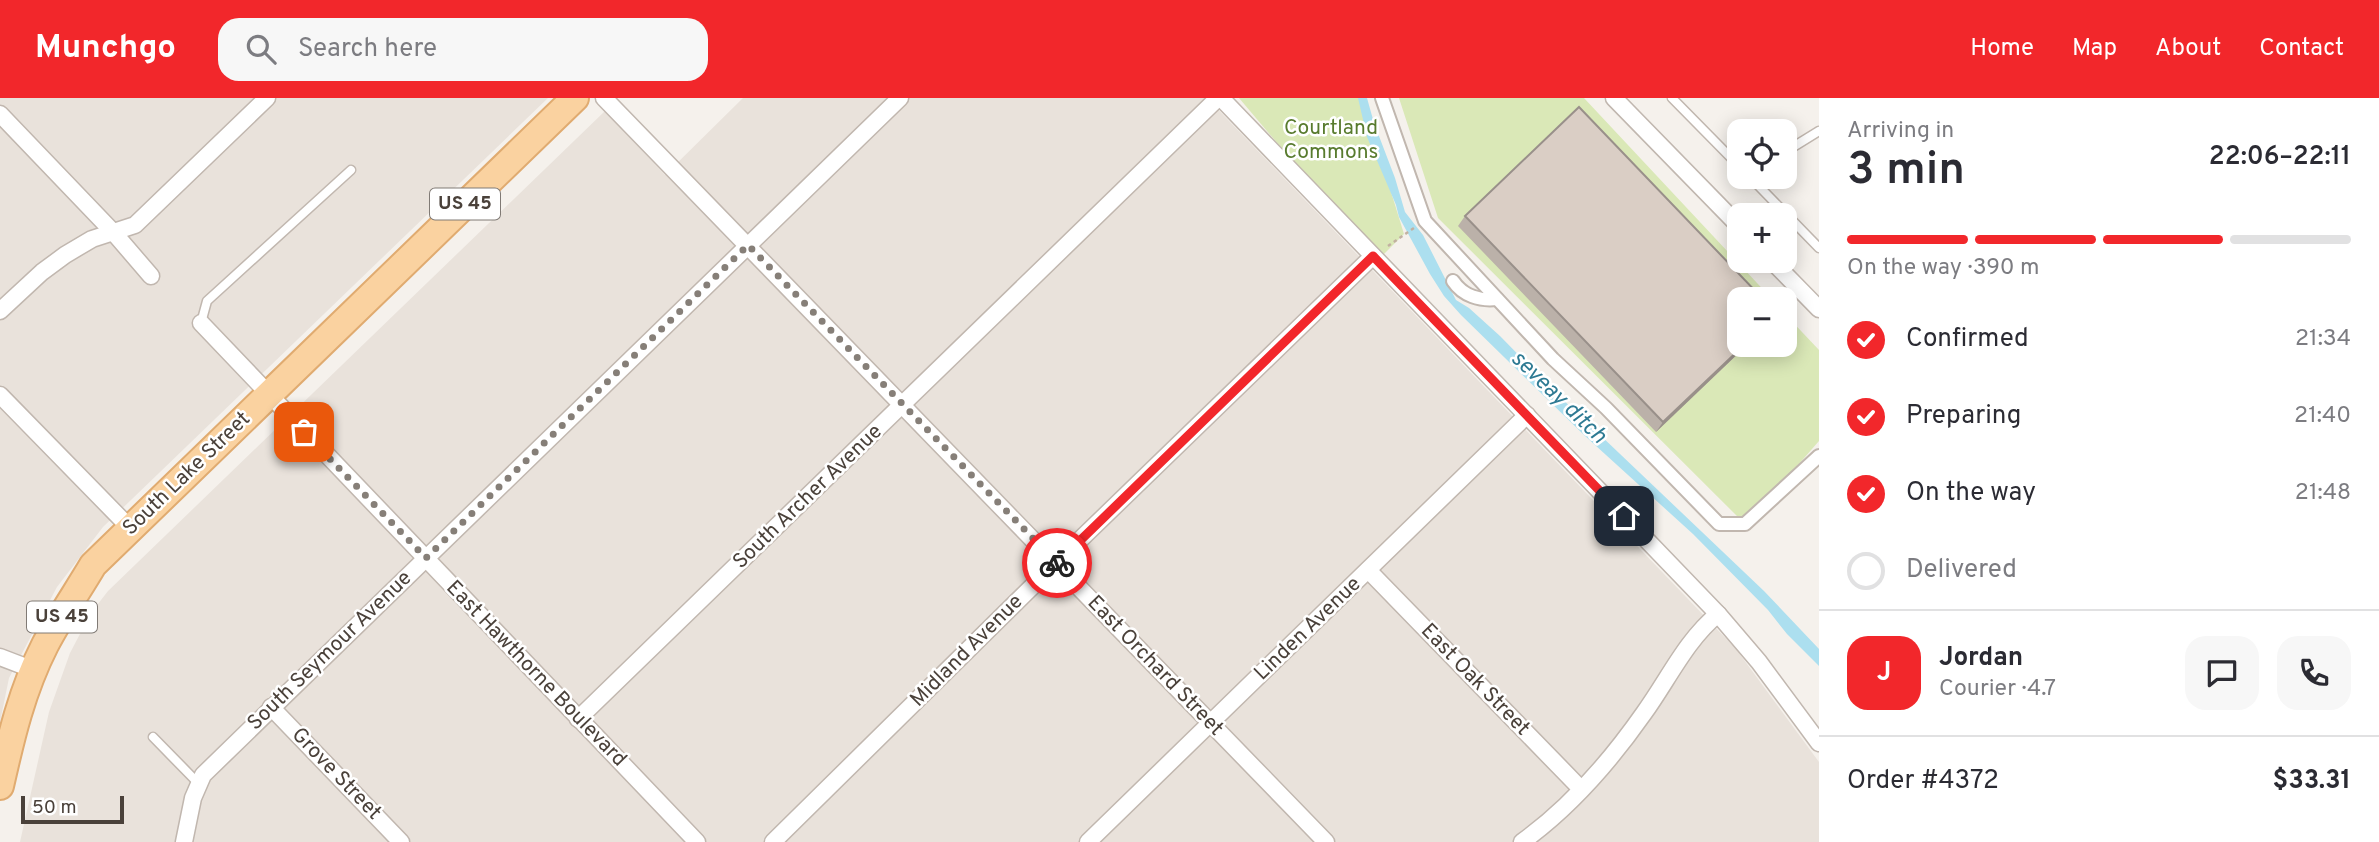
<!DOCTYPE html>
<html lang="en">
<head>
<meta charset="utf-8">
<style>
  body { margin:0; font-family:Overpass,sans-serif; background:#f7f7f7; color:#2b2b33; height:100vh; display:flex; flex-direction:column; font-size:26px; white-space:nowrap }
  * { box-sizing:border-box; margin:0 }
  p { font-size:23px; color:#7c7c81 }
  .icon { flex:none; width:38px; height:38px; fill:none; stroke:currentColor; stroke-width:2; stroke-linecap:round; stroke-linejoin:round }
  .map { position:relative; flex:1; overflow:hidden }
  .panel { display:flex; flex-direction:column; background:#fff; width:560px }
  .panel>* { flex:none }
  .fabs { position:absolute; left:1727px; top:21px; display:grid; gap:14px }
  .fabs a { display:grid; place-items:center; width:70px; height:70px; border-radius:14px; background:#fff; box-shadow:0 4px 18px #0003; font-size:35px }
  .scale { position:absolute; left:21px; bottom:18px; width:103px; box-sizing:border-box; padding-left:7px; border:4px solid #4a413a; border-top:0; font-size:19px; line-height:24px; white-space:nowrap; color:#4a413a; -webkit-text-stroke:5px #fff; paint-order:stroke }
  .pin { position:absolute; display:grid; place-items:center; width:60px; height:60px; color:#fff; margin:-30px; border-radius:14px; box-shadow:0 4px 10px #0006 }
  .courier { position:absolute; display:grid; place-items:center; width:70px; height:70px; margin:-35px; border:5px solid #f2272b; border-radius:50%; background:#fff; color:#222; box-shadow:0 2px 9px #0007 }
  .overview em { font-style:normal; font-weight:600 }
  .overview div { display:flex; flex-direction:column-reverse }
  .overview { display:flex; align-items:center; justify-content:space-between; height:119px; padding:0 28px }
  h1 { font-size:46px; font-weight:600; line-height:52px }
  .bar { display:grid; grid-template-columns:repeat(4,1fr); gap:10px 7px; align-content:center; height:84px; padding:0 28px }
  .bar i { height:9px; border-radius:5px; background:#e1e1e2 }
  .bar .active { background:#f2272b }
  .bar p { grid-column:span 4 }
  .line { display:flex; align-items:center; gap:18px; padding:0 28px; border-top:2px solid #e1e1e2 }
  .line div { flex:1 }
  .round { display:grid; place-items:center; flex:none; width:74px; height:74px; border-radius:21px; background:#f7f7f7 }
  ol { padding:0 28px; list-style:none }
  li { display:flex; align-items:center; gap:21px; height:77px }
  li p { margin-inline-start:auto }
  li .icon { padding:7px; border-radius:50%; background:#f2272b; color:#fff; stroke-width:4 }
  li:last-child { color:#7c7c81 }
  li i { width:38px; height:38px; border:4px solid #e1e1e2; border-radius:50% }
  header { display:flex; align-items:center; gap:42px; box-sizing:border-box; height:98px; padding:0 35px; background:#f2272b; color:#fff }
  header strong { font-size:33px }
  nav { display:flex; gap:38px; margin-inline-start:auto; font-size:24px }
  .search { width:490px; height:63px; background:#f7f7f7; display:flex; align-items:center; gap:18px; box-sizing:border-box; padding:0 24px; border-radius:21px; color:#7c7c81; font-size:26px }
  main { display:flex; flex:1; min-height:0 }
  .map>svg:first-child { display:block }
  .residential { fill:#e9e2db }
  .green { fill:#dae8b7 }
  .water { fill:#acdfef }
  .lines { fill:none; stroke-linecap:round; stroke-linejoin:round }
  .service-casing { stroke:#c1b7af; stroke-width:11 }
  .pedestrian-casing { stroke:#c1b7af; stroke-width:16 }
  .minor-casing { stroke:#c1b7af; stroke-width:19 }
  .primary-casing { stroke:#e0ab70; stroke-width:30 }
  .path { stroke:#c2b1a1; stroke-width:2.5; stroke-dasharray:3.5 3.5; stroke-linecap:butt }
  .service { stroke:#fff; stroke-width:8 }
  .pedestrian { stroke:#fff; stroke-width:12 }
  .minor { stroke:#fff; stroke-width:16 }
  .primary { stroke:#fad2a0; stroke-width:26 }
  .wall { fill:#bbb1a9 }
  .shaded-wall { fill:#99908a }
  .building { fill:#dacec5; stroke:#99908a; stroke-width:2 }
  .done { stroke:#867f78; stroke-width:7; stroke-dasharray:0 12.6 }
  .route { stroke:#f2272b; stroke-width:9 }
  .labels { text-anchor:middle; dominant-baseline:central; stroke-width:5; stroke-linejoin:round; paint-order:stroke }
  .shield { fill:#fff; stroke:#807a75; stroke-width:2 }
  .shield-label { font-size:19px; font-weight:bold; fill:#4a413a }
  .park-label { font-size:21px; fill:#587b2e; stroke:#fff }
  .street-label { font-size:21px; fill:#4a413a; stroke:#fff }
  .water-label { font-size:23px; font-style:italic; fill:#2e7a93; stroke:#fff }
</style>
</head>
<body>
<header>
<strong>Munchgo</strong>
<div class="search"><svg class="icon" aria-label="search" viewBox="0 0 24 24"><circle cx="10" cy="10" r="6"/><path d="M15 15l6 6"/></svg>Search here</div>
<nav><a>Home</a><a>Map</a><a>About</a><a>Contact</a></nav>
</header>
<main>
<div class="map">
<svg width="1819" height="744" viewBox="0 0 1819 744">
  <rect width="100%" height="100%" fill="#f5f1ec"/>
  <g class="residential">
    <polygon points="0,0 548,0 103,429 57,489 9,580 0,624"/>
    <polygon points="743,0 1207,0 1736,551 1819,664 1819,744 20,744 49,614 70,555 91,515 108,493 605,13 665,77"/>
  </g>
  <g class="green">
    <polygon points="1239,0 1362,0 1404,136 1377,163"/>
    <polygon points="1399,0 1584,0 1772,201 1740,201 1740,247 1785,247 1785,216 1819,252 1819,343 1776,392 1742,423 1438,120"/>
  </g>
  <polygon class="water" points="1358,0 1367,0 1374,25 1395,80 1405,114 1423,137 1456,202 1469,210 1500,238 1557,296 1764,493 1819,551 1819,568 1787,536 1768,512 1693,436 1584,337 1461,217 1444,198 1430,176 1399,119 1396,107 1367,39"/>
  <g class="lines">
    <g class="service-casing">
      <g id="service">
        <polyline points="1672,0 1740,69"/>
        <polyline points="1785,54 1819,33"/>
        <polyline points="1750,79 1819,150"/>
        <polyline points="201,225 207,203 351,72"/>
        <polyline points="153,639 198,685"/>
      </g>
    </g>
    <g class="pedestrian-casing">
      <g id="pedestrian">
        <polyline points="1382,0 1425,123 1553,261 1606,310 1719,426 1745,426 1819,358"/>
        <path d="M 1453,183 C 1463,198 1480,203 1497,201"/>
      </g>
    </g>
    <g class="minor-casing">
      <g id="minor">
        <polyline points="604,0 1326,744"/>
        <polyline points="1221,0 1718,516 1759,564 1819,645"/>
        <polyline points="1614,0 1740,129"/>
        <polyline points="0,16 114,135 151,178"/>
        <polyline points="1772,163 1819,211"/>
        <polyline points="0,213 42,174 65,157 92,141 135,127 267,0"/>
        <polyline points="201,225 697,744"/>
        <polyline points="0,297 131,431"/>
        <polyline points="1368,472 1581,691"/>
        <polyline points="0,559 34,572"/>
        <polyline points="271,609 401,744"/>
        <polyline points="578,621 1218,0"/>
        <polyline points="184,744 193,700 203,677 900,0"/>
        <polyline points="773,744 1056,465 1373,158"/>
        <polyline points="1088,744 1527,317"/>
        <path d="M 1522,744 C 1568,711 1611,662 1644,615 C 1668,582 1686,542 1718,516"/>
      </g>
    </g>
    <g class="primary-casing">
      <path id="primary" d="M 0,688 C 11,639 22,592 45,547 C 59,520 77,494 93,467 L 575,0"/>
    </g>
    <polyline class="path" points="1388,148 1414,130"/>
    <use href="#service" class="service"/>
    <use href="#pedestrian" class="pedestrian"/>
    <use href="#minor" class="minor"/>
    <use href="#primary" class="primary"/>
  </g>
  <polygon class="wall" points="1465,118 1740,247 1747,247 1656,334 1458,128"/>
  <polygon class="shaded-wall" points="1744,247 1747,247 1656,334 1663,324"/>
  <polygon class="building" points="1579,9 1763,201 1740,201 1740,247 1744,247 1663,324 1465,118"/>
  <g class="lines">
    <polyline class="done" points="304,334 426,460 748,147 1057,465"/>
    <polyline class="route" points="1057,465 1373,158 1624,418"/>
  </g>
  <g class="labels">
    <g class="shield">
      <rect x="430" y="90.5" width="70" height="31" rx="5"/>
      <rect x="27" y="503.5" width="70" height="31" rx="5"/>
    </g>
    <g class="shield-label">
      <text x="465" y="106">US 45</text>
      <text x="62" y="519">US 45</text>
    </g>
    <g class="park-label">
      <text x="1331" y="30">Courtland<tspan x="1331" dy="24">Commons</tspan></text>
    </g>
    <g class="street-label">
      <text transform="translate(187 376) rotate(-44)">South Lake Street</text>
      <text transform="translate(808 399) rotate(-44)">South Archer Avenue</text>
      <text transform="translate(1308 531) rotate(-44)">Linden Avenue</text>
      <text transform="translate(330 553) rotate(-44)">South Seymour Avenue</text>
      <text transform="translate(967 553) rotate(-45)">Midland Avenue</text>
      <text transform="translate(1155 568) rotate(46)">East Orchard Street</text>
      <text transform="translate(536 576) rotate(46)">East Hawthorne Boulevard</text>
      <text transform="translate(1475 582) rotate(46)">East Oak Street</text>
      <text transform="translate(336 676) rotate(46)">Grove Street</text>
    </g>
    <g class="water-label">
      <text transform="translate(1558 300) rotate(44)">seveay ditch</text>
    </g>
  </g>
</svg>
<div class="fabs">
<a><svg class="icon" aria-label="locate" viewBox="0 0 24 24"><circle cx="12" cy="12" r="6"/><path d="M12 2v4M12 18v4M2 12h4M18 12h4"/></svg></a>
<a>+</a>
<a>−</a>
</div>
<div class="scale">50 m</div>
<div class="pin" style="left:304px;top:334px;background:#ea580c"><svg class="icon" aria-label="bag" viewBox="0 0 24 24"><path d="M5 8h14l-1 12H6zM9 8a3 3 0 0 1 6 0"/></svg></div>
<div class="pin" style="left:1624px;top:418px;background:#1f2937"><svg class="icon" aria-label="home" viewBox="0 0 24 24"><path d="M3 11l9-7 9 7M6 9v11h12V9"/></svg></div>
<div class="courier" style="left:1057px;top:465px"><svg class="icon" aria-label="bike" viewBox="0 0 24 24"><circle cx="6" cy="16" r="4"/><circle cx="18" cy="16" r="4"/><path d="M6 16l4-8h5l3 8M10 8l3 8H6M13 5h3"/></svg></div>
</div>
<section class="panel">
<div class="overview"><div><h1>3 min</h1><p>Arriving in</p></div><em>22:06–22:11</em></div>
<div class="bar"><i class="active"></i><i class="active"></i><i class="active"></i><i></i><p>On the way · 390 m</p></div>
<ol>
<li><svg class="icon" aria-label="check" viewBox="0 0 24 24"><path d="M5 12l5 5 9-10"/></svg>Confirmed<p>21:34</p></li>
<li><svg class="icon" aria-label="check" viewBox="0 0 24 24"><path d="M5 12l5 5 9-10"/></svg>Preparing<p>21:40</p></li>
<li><svg class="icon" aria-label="check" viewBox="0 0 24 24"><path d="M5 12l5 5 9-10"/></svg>On the way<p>21:48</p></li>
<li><i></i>Delivered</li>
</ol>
<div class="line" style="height:126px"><b class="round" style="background:#f2272b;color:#fff">J</b><div><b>Jordan</b><p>Courier · 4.7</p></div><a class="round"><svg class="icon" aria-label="chat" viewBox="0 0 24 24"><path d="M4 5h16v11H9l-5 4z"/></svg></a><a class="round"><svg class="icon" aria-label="phone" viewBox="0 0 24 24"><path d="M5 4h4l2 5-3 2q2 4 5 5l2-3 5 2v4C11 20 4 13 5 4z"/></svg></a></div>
<div class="line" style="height:91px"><div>Order #4372</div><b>$33.31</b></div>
</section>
</main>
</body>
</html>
